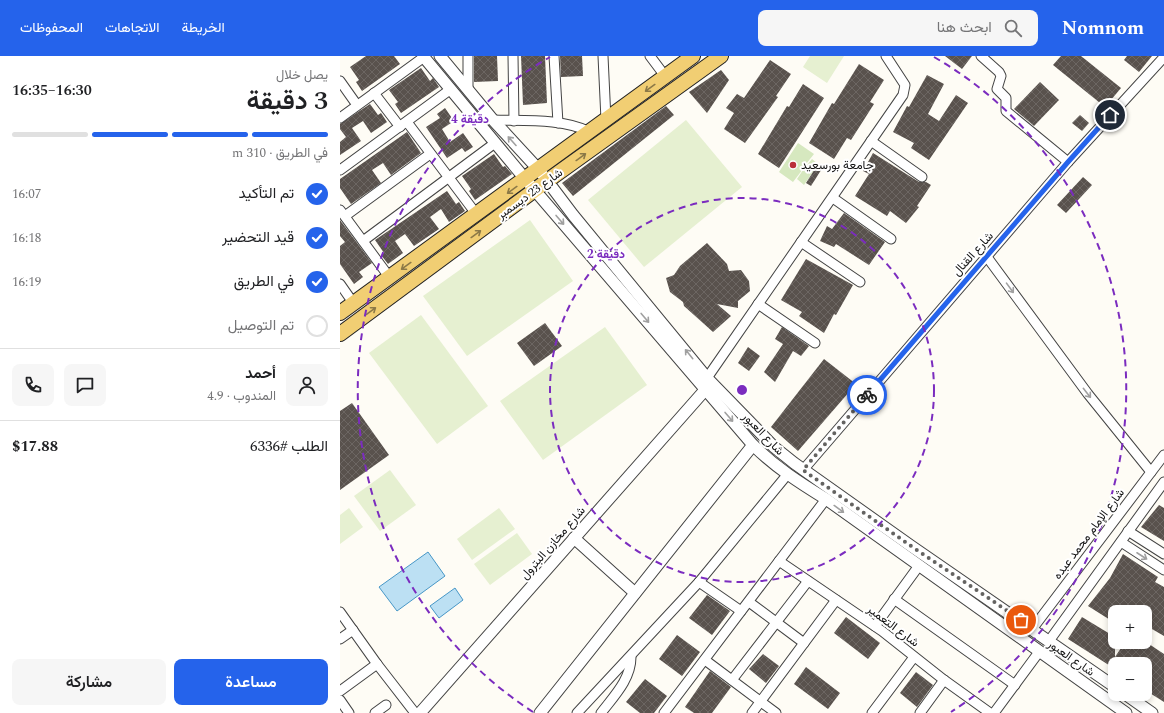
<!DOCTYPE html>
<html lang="ar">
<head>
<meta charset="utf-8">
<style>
  body { margin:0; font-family:Spectral,Vazirmatn,serif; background:#f6f6f6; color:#202124; direction:rtl; height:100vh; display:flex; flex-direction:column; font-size:15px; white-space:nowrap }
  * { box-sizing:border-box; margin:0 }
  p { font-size:13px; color:#757577 }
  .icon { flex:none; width:22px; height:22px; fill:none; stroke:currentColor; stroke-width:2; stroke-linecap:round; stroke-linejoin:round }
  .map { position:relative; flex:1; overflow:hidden; direction:ltr }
  .drawer { display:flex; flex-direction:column; background:#fff; width:340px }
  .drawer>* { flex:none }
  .fabs { position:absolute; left:768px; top:549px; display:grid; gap:8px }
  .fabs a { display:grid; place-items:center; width:44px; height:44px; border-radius:8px; background:#fff; box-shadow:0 2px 6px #0003; font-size:20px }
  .pin { position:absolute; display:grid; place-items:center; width:34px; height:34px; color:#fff; margin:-17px; border:2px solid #fff; border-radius:50%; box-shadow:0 1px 4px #0007 }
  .courier { position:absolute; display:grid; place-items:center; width:40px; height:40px; margin:-20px; border:3px solid #2563eb; border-radius:50%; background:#fff; color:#222; box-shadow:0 1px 5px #0007 }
  .summary em { font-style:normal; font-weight:600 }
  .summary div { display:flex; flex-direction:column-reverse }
  .summary { display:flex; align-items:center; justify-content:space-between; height:68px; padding:0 12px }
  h1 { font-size:26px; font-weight:600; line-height:30px }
  .bar { display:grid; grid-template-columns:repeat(4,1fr); gap:6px 4px; align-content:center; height:48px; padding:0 12px }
  .bar i { height:5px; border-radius:3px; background:#e0e0e0 }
  .bar .on { background:#2563eb }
  .bar p { grid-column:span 4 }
  .line { display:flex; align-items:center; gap:10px; padding:0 12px; border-top:1px solid #e0e0e0 }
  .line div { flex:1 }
  .round { display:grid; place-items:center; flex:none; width:42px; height:42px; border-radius:8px; background:#f6f6f6 }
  ol { padding:0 12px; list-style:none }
  li { display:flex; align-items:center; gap:12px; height:44px }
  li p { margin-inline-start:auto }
  li .icon { padding:4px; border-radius:50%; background:#2563eb; color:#fff; stroke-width:4 }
  li:last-child { color:#757577 }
  li i { width:22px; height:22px; border:2px solid #e0e0e0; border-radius:50% }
  .action { display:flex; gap:8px; margin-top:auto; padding:8px 12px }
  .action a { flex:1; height:46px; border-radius:8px; background:#2563eb; color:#fff; font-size:16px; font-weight:600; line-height:46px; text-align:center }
  .action a+a { background:#f6f6f6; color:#202124 }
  header { display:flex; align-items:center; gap:24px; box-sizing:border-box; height:56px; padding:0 20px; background:#2563eb; color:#fff }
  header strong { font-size:19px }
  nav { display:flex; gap:22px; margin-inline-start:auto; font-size:14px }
  .search { width:280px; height:36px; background:#f6f6f6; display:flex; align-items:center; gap:10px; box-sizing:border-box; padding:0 14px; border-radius:8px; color:#757577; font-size:15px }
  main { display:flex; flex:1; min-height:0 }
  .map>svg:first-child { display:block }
  .grass { fill:#d6e8bf }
  .pitch { fill:#e6f0d1 }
  .water { fill:#bce0f3; stroke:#4797c7 }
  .building { fill:url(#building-cross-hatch) }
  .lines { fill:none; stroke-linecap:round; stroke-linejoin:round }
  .minor-casing { stroke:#444; stroke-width:11 }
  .tertiary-casing { stroke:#444; stroke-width:13 }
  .primary-casing { stroke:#222; stroke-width:16 }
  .minor { stroke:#fff; stroke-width:9 }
  .tertiary { stroke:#fff; stroke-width:11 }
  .primary { stroke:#f1ce73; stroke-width:14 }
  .oneway { stroke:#8c7947 }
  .oneway2 { stroke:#a0a0a0 }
  .done { stroke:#646361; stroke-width:4; stroke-dasharray:0 7.2 }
  .route { stroke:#2563eb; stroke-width:5 }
  .ring { fill:none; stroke:#7b2cbf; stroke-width:2; stroke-dasharray:7 5 }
  .poi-dot { fill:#ba2f3a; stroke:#fff; stroke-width:1.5 }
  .labels { text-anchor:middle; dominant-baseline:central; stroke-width:4; stroke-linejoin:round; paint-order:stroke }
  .poi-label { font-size:12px; fill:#111; stroke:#fff; text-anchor:start }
  .street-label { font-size:12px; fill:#111; stroke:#fff }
  .centre { fill:#7b2cbf; stroke:#fff; stroke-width:2 }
  .ring-label { font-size:12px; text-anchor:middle; font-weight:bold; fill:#7b2cbf; stroke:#fff; stroke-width:4; stroke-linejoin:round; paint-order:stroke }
</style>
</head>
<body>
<header>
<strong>Nomnom</strong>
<div class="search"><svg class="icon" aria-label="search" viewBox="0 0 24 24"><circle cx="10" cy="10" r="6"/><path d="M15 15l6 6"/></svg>ابحث هنا</div>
<nav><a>الخريطة</a><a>الاتجاهات</a><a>المحفوظات</a></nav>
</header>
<main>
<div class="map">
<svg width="824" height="657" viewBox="0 0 824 657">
  <defs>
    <pattern id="building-cross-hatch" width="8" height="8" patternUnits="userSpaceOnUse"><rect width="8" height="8" fill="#59524d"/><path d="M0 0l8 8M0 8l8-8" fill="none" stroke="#6c6662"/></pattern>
  </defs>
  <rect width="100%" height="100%" fill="#fefcf5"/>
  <g class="grass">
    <polygon points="458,87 474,98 466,108 464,108 462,111 463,113 453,126 439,116"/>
    <polygon points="472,103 478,108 464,129 457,123 463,114 468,111 467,109"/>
  </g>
  <g class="pitch">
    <polygon points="470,0 504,0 487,27 463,11"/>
    <polygon points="346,64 402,131 304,211 248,144"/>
    <polygon points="190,164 233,225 127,300 83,240"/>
    <polygon points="81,259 148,350 97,388 29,297"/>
    <polygon points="265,271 307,329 203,404 160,345"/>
    <polygon points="50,414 76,449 40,475 14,440"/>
    <polygon points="9,452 23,471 0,488 0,459"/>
    <polygon points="159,452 175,473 132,504 117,483"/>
    <polygon points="177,477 192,498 150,529 134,508"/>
  </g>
  <g class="water">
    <polygon points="88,496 105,520 57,555 39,531"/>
    <polygon points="115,532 123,544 99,562 90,550"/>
  </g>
  <g class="building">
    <polygon points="26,0 54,0 60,8 22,35 16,26 19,24 10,11"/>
    <polygon points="134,0 157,0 158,25 134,26"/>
    <polygon points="181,0 205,0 207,47 183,49"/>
    <polygon points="220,0 242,0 243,20 221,21"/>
    <polygon points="605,0 632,0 622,13"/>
    <polygon points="721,0 741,0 781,32 765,51 713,9"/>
    <polygon points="787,0 812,0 799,16 784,4"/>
    <polygon points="430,4 451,18 436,40 438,41 405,87 384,73 394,57 386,52 397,38 404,42"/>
    <polygon points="519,8 544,24 530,46 534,48 511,84 507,82 494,103 469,87 492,47 494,48"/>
    <polygon points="81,12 90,25 93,22 99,31 61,57 55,48 58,46 49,34"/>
    <polygon points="381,14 389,24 367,57 349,36"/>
    <polygon points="587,19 604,28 588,58 599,65 616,39 628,47 589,104 571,92 574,87 553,76 567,50 569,51"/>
    <polygon points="700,26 719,44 694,70 674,53"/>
    <polygon points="463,28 484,42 439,112 418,98 447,50 449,51"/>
    <polygon points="30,48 38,59 41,57 47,66 31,77 23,65 12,72 21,85 0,99 0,86 6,81 0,73 0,68"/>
    <polygon points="326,50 334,59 233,140 222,127"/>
    <polygon points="105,52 114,65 102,73 110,86 123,77 133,91 125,96 122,92 107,102 86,71 100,62 97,58"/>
    <polygon points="740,59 749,67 742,75 732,67"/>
    <polygon points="67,76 81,97 51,119 43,107 32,114 41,127 11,148 0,132 0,123"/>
    <polygon points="533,97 579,126 586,126 591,129 577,150 579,151 566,167 550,155 547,160 515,140 529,118 523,115"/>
    <polygon points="154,98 163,111 165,110 172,118 135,144 129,135 131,133 122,120"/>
    <polygon points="478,108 483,111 471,130 466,127"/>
    <polygon points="743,121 752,129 726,157 717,149"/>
    <polygon points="107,135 116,148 119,146 125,155 109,166 101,153 90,161 99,173 74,190 65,178 55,185 63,197 48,208 41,199 44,197 35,184"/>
    <polygon points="504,157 545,186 529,209 496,188 494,191 480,185 487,170 492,173"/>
    <polygon points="0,164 32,207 19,216 23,221 14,228 0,208 0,190 5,186 0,180"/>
    <polygon points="367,187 387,208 389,215 401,214 409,225 410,235 398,245 398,252 377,248 391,260 373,276 344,250 343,246 330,236 326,222 334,219 340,210"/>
    <polygon points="466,203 513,229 496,259 494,258 484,277 459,260 462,256 441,244"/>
    <polygon points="205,267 222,290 194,310 177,287"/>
    <polygon points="442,271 469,290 461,300 453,295 435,326 424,316 443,288 435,283"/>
    <polygon points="408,291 420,300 409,315 398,307"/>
    <polygon points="484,303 516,328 458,395 431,371"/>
    <polygon points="12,347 49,399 0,434 0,355"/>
    <polygon points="819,449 824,452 824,485 801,471"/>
    <polygon points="783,498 818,521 815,526 824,531 824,580 805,569 805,556 775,556 775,567 748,550 770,522"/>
    <polygon points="367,539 390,555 372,579 349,562"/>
    <polygon points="506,561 540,587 528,603 494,577"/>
    <polygon points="742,561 775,581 775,601 785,586 791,590 793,586 806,586 824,598 824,646 805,634 805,608 775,608 775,613 728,583"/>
    <polygon points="337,579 360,596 342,620 319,603"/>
    <polygon points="423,598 439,610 426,627 409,613"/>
    <polygon points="466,611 500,637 488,653 454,628"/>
    <polygon points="370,615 391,631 372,657 354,657 345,651"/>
    <polygon points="576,616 593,629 577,651 560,637"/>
    <polygon points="305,623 327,640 314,657 300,657 286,646"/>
  </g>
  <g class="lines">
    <g class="minor-casing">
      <g id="minor">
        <polyline points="128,0 128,34"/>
        <polyline points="173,0 174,65"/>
        <polyline points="214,0 218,67"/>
        <polyline points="263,0 266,64"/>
        <polyline points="310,0 325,20"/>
        <polyline points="641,0 659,16 661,20 657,33 666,42 666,55 728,106"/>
        <polyline points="0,25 17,49"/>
        <polyline points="34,37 60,71"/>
        <polyline points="0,62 84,1"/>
        <path d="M 153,64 C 183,65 223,62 250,76"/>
        <polyline points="67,66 137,159"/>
        <polyline points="531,85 582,121"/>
        <polyline points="0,114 111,33"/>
        <polyline points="493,142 551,183"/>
        <polyline points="0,154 50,222"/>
        <polyline points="5,160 90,98"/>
        <polyline points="23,185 155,87"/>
        <polyline points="461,186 520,226"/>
        <polyline points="647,201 748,338 811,416"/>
        <polyline points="0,228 14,248"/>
        <polyline points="418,248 475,287"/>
        <polyline points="367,322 563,39 565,29 546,0"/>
        <polyline points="463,414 728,106 824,1"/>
        <polyline points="788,475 824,498"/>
        <polyline points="781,486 824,514"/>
        <polyline points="439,505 542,575 604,624 650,657"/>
        <polyline points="359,526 401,555"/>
        <polyline points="554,543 675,629"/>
        <polyline points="409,546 464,587"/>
        <polyline points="0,556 37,608 75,657"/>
        <polyline points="535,570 578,511"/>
        <polyline points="693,572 824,399"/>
        <polyline points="0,583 13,574"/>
        <polyline points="709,585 824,426"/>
        <polyline points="365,604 436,657"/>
        <polyline points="392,624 468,525"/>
        <polyline points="0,635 37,608"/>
        <polyline points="0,644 9,657"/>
        <polyline points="35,657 46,649"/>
        <polyline points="237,657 359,526 447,419"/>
        <path d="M 261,657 C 274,640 291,623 291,601"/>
        <polyline points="324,657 486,443"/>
        <polyline points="412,657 496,544"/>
        <polyline points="532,657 574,601"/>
        <polyline points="580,657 604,624"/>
        <polyline points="654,657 699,596"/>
      </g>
    </g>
    <g class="tertiary-casing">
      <g id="tertiary">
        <path d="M 83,0 L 186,124 L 413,389 C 435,411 460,427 486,443 L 786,657"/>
        <polyline points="100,0 153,64 199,114 233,159 367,322 434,391 454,407 571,490 775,631"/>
        <polyline points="234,482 295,537"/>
        <polyline points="785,638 812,657"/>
        <polyline points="80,657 365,334"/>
        <polyline points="200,657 413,389"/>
      </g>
    </g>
    <g class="primary-casing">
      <g id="primary">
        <polyline points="0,257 353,0"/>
        <polyline points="0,278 207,125 381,0"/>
      </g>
    </g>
    <use href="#minor" class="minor"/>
    <use href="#tertiary" class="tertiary"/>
    <use href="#primary" class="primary"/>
  </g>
  <defs><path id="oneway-shaft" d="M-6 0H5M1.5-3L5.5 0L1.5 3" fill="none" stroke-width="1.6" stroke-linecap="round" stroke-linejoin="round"/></defs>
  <g class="oneway">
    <use href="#oneway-shaft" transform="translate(310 32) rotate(144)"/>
    <use href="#oneway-shaft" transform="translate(241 101) rotate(-36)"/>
    <use href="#oneway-shaft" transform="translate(172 134) rotate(144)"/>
    <use href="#oneway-shaft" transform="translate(136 178) rotate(-36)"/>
    <use href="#oneway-shaft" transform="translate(66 210) rotate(144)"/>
    <use href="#oneway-shaft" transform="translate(31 255) rotate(-36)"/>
  </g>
  <g class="oneway2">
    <use href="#oneway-shaft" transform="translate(172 85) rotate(-132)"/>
    <use href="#oneway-shaft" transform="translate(220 164) rotate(49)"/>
    <use href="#oneway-shaft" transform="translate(670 232) rotate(54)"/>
    <use href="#oneway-shaft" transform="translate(305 262) rotate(50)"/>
    <use href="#oneway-shaft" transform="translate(349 298) rotate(-129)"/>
    <use href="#oneway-shaft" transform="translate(747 337) rotate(52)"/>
    <use href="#oneway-shaft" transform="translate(389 361) rotate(49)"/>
    <use href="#oneway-shaft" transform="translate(499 453) rotate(36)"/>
    <use href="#oneway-shaft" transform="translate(802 500) rotate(33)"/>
  </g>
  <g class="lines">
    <polyline class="done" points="527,339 463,414 571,490 681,564"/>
    <polyline class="route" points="527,339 728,106 770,59"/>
  </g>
  <g class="ring">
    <circle cx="402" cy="334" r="192"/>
    <path d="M193 656A384 384 0 0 1 210 1M594 1A384 384 0 0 1 611 656"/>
  </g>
  <circle class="poi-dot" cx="453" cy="109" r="4"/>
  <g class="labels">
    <g class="poi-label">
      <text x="461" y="109">جامعة بورسعيد</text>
    </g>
    <g class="street-label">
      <text transform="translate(190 138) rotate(-36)">شارع 23 ديسمبر</text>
      <text transform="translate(633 198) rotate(-48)">شارع القنال</text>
      <text transform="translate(423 378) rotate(46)">شارع العبور</text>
      <text transform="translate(749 478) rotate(-53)">شارع الإمام محمد عبده</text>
      <text transform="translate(213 487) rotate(-49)">شارع مخازن البترول</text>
      <text transform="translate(553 570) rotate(37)">شارع التعمير</text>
      <text transform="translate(731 602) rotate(35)">شارع العبور</text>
    </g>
  </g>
  <circle cx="402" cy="334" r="6" class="centre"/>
  <g class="ring-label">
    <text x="130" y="67">4 دقيقة</text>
    <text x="266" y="202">2 دقيقة</text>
  </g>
</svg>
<div class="fabs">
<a>+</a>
<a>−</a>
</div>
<div class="pin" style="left:681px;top:564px;background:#ea580c"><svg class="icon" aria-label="bag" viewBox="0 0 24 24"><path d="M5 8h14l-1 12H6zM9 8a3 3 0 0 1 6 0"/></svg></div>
<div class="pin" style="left:770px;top:59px;background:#1f2937"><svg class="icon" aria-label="home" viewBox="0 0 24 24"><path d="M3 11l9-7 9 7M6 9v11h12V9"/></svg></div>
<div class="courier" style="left:527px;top:339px"><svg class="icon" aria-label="bike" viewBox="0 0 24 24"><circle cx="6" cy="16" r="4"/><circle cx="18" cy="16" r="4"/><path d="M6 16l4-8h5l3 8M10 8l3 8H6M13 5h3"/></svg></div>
</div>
<section class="drawer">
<div class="summary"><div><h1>3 دقيقة</h1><p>يصل خلال</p></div><em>16:30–16:35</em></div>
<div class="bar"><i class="on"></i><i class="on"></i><i class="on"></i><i></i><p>في الطريق · 310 m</p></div>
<ol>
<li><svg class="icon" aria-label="check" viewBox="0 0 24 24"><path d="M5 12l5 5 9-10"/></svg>تم التأكيد<p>16:07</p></li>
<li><svg class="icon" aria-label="check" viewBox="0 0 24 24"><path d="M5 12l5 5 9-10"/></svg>قيد التحضير<p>16:18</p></li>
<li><svg class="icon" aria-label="check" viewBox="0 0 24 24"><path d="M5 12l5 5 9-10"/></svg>في الطريق<p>16:19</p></li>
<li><i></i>تم التوصيل</li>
</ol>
<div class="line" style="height:72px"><a class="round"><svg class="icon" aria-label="person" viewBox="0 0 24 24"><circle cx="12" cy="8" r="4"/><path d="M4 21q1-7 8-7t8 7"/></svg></a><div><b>أحمد</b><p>المندوب · 4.9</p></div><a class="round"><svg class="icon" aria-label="chat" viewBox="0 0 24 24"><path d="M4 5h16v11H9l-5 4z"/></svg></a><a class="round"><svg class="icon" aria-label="phone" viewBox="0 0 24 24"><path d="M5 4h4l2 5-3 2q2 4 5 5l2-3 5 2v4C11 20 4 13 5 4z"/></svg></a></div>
<div class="line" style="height:52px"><div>الطلب #6336</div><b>$17.88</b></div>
<div class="action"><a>مساعدة</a><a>مشاركة</a></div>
</section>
</main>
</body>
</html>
